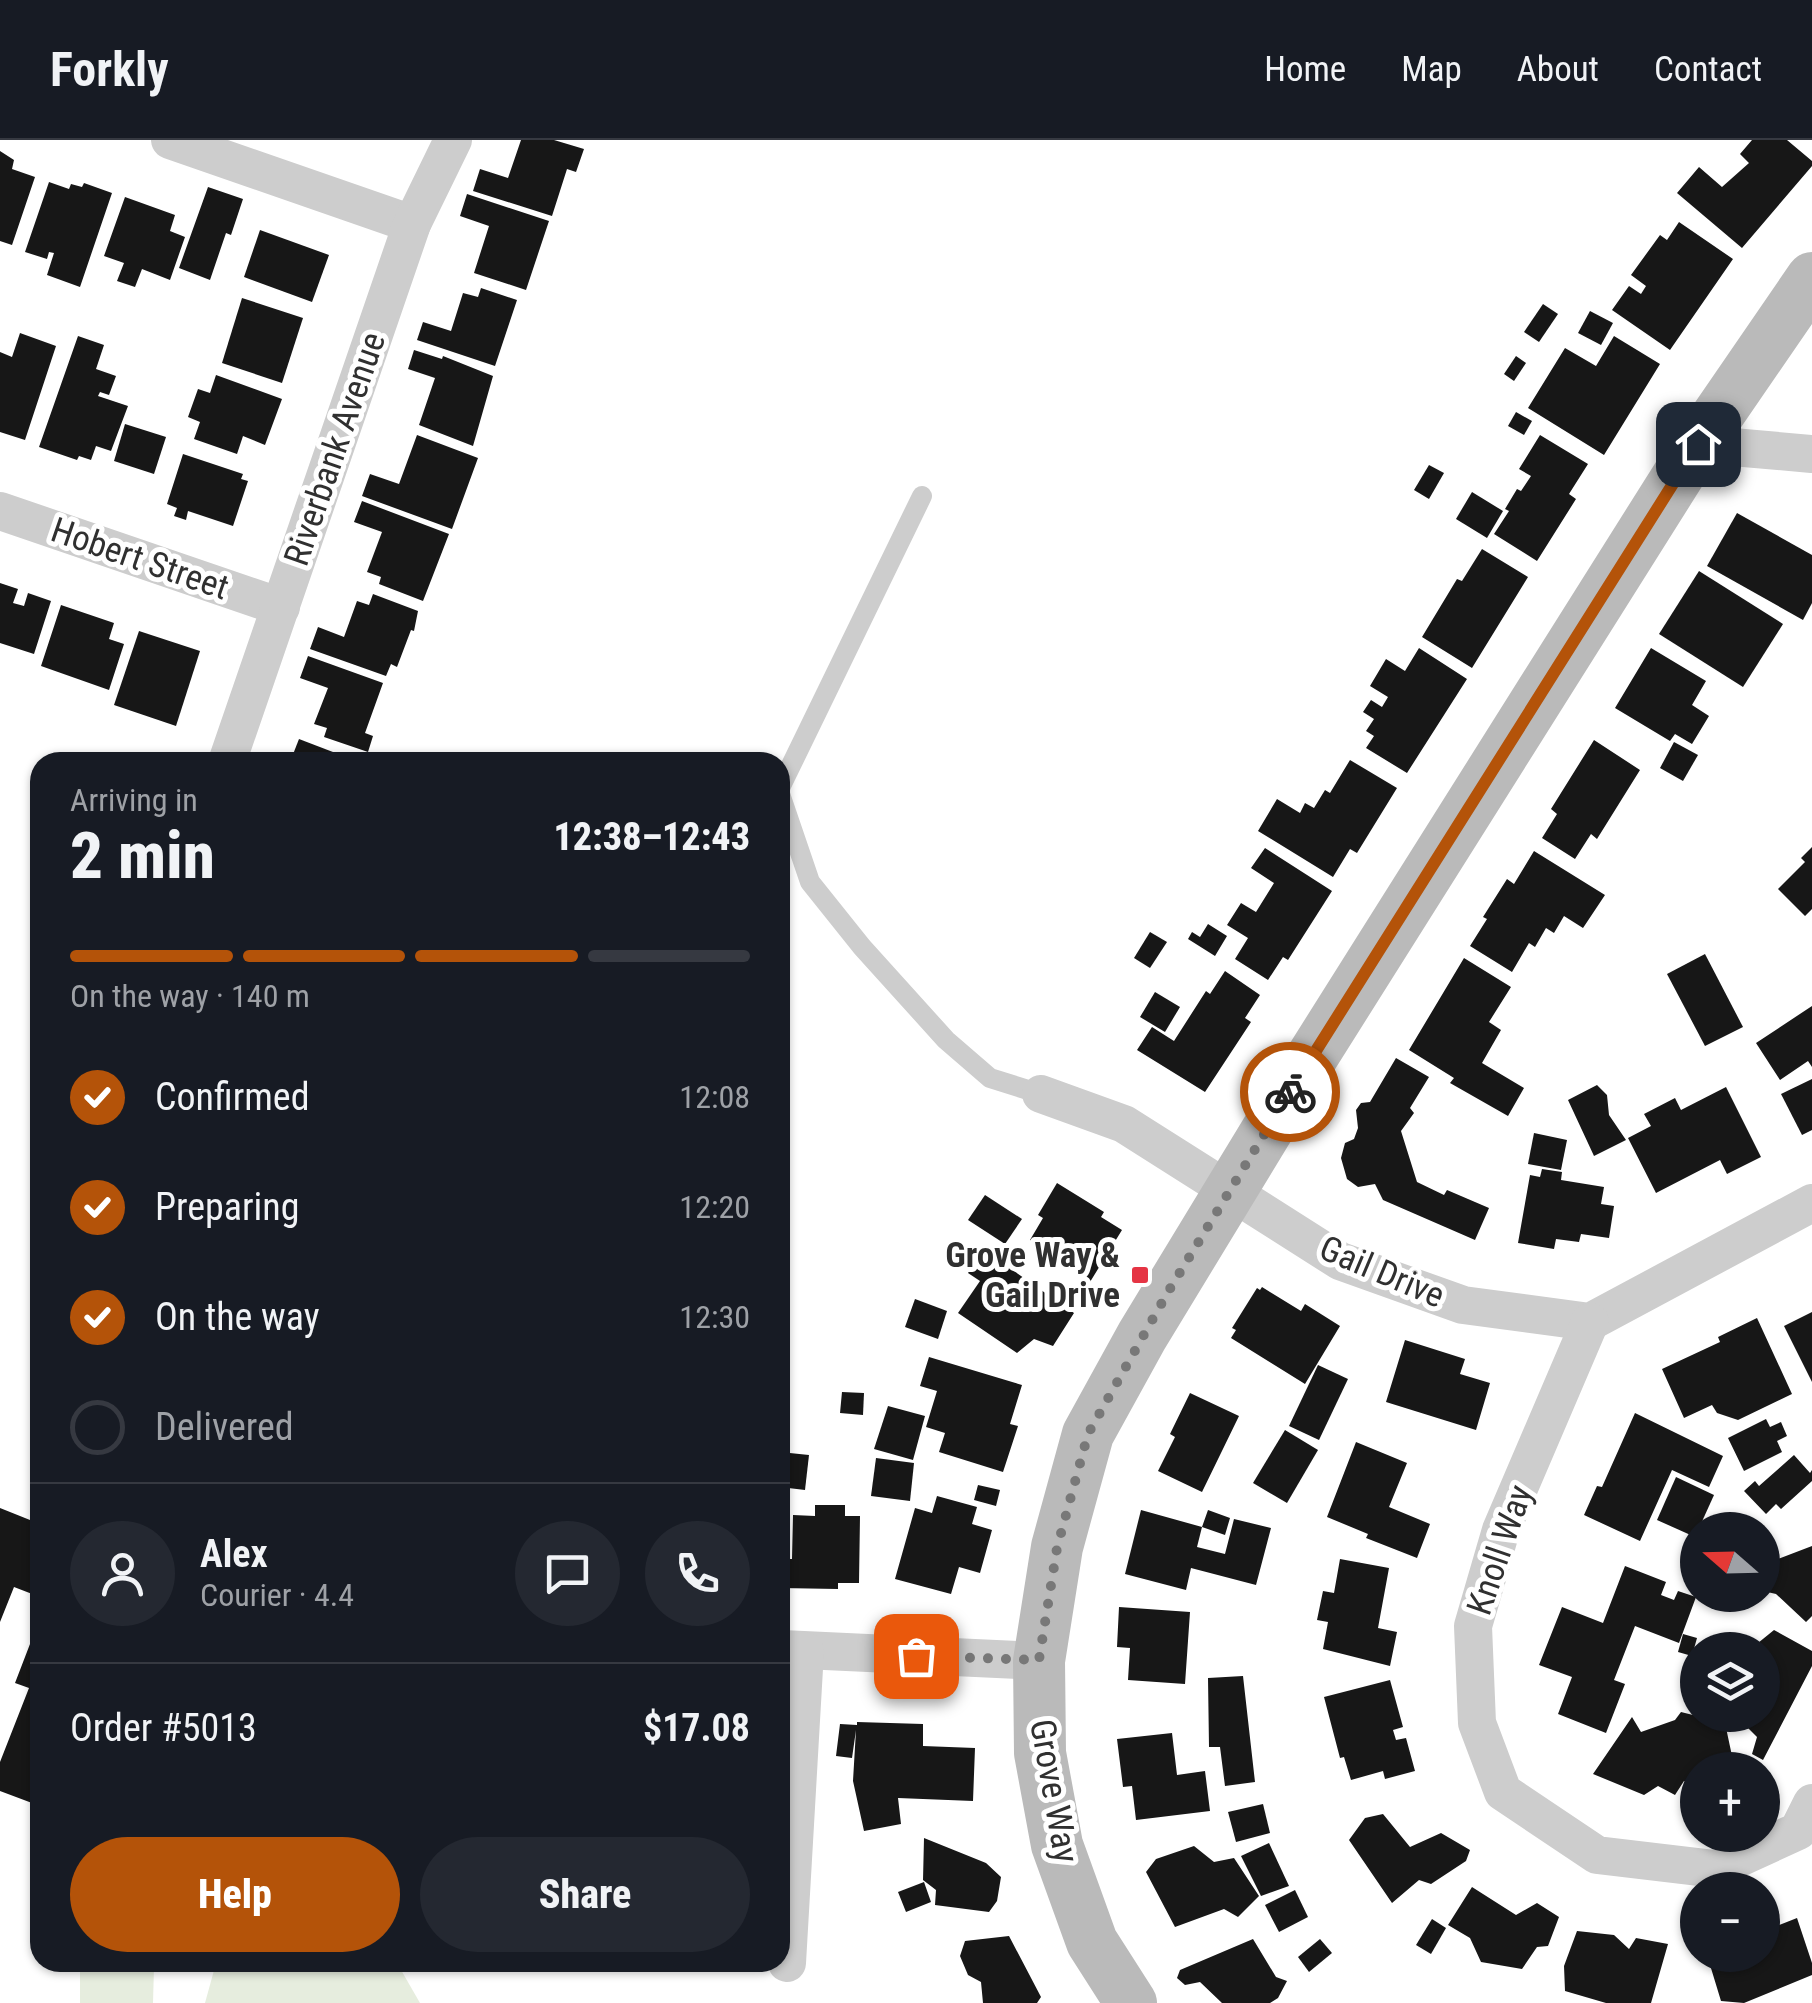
<!DOCTYPE html>
<html lang="en">
<head>
<meta charset="utf-8">
<style>
  body { margin:0; font-family:"Roboto Condensed",sans-serif; background:#242831; color:#f1f3f6; height:100vh; display:flex; flex-direction:column; font-size:38px; white-space:nowrap }
  * { box-sizing:border-box; margin:0 }
  p { font-size:32px; color:#9ea1a6 }
  .icon { flex:none; width:55px; height:55px; fill:none; stroke:currentColor; stroke-width:2; stroke-linecap:round; stroke-linejoin:round }
  .map { position:relative; flex:1; overflow:hidden }
  .side { position:absolute; left:30px; top:612px; width:760px; height:1220px; display:flex; flex-direction:column; background:#171b24; border-radius:30px; box-shadow:0 2px 8px #0004 }
  .side>* { flex:none }
  .needle { width:65px; rotate:290deg }
  .buttons { position:absolute; left:1680px; top:1372px; display:grid; gap:20px }
  .buttons a { display:grid; place-items:center; width:100px; height:100px; border-radius:50%; background:#171b24; box-shadow:0 2px 8px #0004; font-size:50px }
  .pin { position:absolute; display:grid; place-items:center; width:85px; height:85px; color:#fff; margin:-42px; border-radius:20px; box-shadow:0 5px 15px #0006 }
  .courier { position:absolute; display:grid; place-items:center; width:100px; height:100px; margin:-50px; border:8px solid #b45309; border-radius:50%; background:#fff; color:#222; box-shadow:0 2px 12px #0007 }
  .head em { font-style:normal; font-weight:800 }
  .head div { display:flex; flex-direction:column-reverse }
  .head { display:flex; align-items:center; justify-content:space-between; height:170px; padding:0 40px }
  h1 { font-size:65px; font-weight:800; line-height:75px }
  .bar { display:grid; grid-template-columns:repeat(4,1fr); gap:15px 10px; align-content:center; height:120px; padding:0 40px }
  .bar i { height:12px; border-radius:8px; background:#363941 }
  .bar .selected { background:#b45309 }
  .bar p { grid-column:span 4 }
  .line { display:flex; align-items:center; gap:25px; padding:0 40px; border-top:2px solid #363941 }
  .line div { flex:1 }
  .round { display:grid; place-items:center; flex:none; width:105px; height:105px; border-radius:52px; background:#242831 }
  ol { padding:0 40px; list-style:none }
  li { display:flex; align-items:center; gap:30px; height:110px }
  li p { margin-inline-start:auto }
  li .icon { padding:10px; border-radius:50%; background:#b45309; color:#fff; stroke-width:4 }
  li:last-child { color:#9ea1a6 }
  li i { width:55px; height:55px; border:5px solid #363941; border-radius:50% }
  .action { display:flex; gap:20px; margin-top:auto; padding:20px 40px }
  .action a { flex:1; height:115px; border-radius:60px; background:#b45309; color:#fff; font-size:40px; font-weight:800; line-height:115px; text-align:center }
  .action a+a { background:#242831; color:#f1f3f6 }
  header { display:flex; align-items:center; gap:60px; box-sizing:border-box; height:140px; padding:0 50px; background:#171b24; border-bottom:2px solid #363941 }
  header strong { font-size:48px }
  nav { display:flex; gap:55px; margin-inline-start:auto; font-size:35px }
  .map>svg:first-child { display:block }
  .green { fill:#e6edde }
  .building { fill:#171717 }
  .lines { fill:none; stroke-linecap:round; stroke-linejoin:round }
  .service { stroke:#cdcdcd; stroke-width:20 }
  .minor { stroke:#cdcdcd; stroke-width:38 }
  .secondary { stroke:#bababa; stroke-width:52 }
  .done { stroke:#787878; stroke-width:10; stroke-dasharray:0 18 }
  .route { stroke:#b45309; stroke-width:12 }
  .poi-dot { fill:#e53444; stroke:#fff; stroke-width:4 }
  .labels { text-anchor:middle; dominant-baseline:central; stroke-width:10; stroke-linejoin:round; paint-order:stroke }
  .street-label { font-size:35px; fill:#303030; stroke:#fff }
  .poi-label { font-size:35px; font-weight:bold; fill:#303030; stroke:#fff; text-anchor:end }
</style>
</head>
<body>
<header>
<strong>Forkly</strong>
<nav><a>Home</a><a>Map</a><a>About</a><a>Contact</a></nav>
</header>
<div class="map">
<svg width="1812" height="1863" viewBox="0 0 1812 1863">
  <rect width="100%" height="100%" fill="#fff"/>
  <g class="green">
    <polygon points="216,1823 397,1823 420,1863 205,1863"/>
    <polygon points="80,1826 154,1827 153,1863 80,1863"/>
  </g>
  <g class="building">
    <polygon points="521,0 554,0 584,9 576,32 567,29 552,76 473,51 480,29 508,38"/>
    <polygon points="1752,0 1787,0 1812,21 1812,26 1742,108 1677,53 1699,27 1722,47 1749,23 1740,14"/>
    <polygon points="0,11 14,20 12,29 35,37 12,105 0,101"/>
    <polygon points="49,42 69,49 71,44 82,47 84,43 112,53 80,147 47,135 54,113 49,112 47,119 25,112"/>
    <polygon points="208,47 243,59 231,95 226,93 210,140 179,128"/>
    <polygon points="467,54 549,81 526,150 474,133 489,86 460,76"/>
    <polygon points="125,57 175,75 170,91 185,97 170,140 142,129 135,147 117,141 124,123 104,116"/>
    <polygon points="1679,82 1733,119 1670,210 1612,170 1629,146 1641,154 1646,146 1631,135 1660,95 1667,100"/>
    <polygon points="260,90 329,115 312,162 244,137"/>
    <polygon points="481,148 517,160 495,226 417,200 423,182 451,191 463,153 478,157"/>
    <polygon points="242,158 303,178 282,243 222,223"/>
    <polygon points="1543,164 1558,174 1539,202 1524,192"/>
    <polygon points="1590,171 1613,183 1601,205 1578,193"/>
    <polygon points="20,193 56,206 25,300 0,292 0,212 12,217"/>
    <polygon points="78,196 104,205 96,229 116,236 109,255 100,252 98,256 128,266 111,311 96,306 91,320 79,316 77,320 39,307"/>
    <polygon points="1614,196 1660,224 1604,315 1528,268 1565,208 1596,226"/>
    <polygon points="414,210 442,219 443,216 493,236 473,306 419,285 435,238 408,229"/>
    <polygon points="1516,216 1526,223 1514,241 1504,234"/>
    <polygon points="216,235 282,259 265,305 243,296 237,314 194,299 200,282 188,277 198,249 210,253"/>
    <polygon points="1516,272 1532,281 1524,295 1508,286"/>
    <polygon points="125,284 166,297 154,334 114,321"/>
    <polygon points="417,295 478,318 452,389 362,356 370,334 399,344"/>
    <polygon points="1540,295 1588,324 1569,354 1576,359 1537,421 1494,394 1509,371 1505,369 1517,349 1521,351 1531,336 1519,329"/>
    <polygon points="183,314 243,334 241,339 248,341 233,386 188,371 186,380 174,376 177,368 167,364"/>
    <polygon points="1429,325 1444,333 1429,359 1414,350"/>
    <polygon points="1472,352 1503,371 1487,398 1456,379"/>
    <polygon points="362,361 449,394 423,461 379,444 381,437 367,432 382,392 354,382"/>
    <polygon points="1737,373 1812,415 1812,463 1803,480 1707,426"/>
    <polygon points="1482,409 1528,437 1472,528 1422,497 1457,439 1462,441"/>
    <polygon points="1699,431 1783,484 1743,547 1659,494"/>
    <polygon points="0,443 18,449 13,463 24,466 28,453 51,461 34,514 0,503"/>
    <polygon points="373,454 418,471 414,491 411,490 397,527 391,524 386,536 310,509 318,487 344,497 357,461 369,465"/>
    <polygon points="61,465 114,483 109,499 124,504 109,550 41,526"/>
    <polygon points="139,491 200,511 176,586 114,565"/>
    <polygon points="1419,508 1467,539 1407,633 1366,608 1374,596 1366,591 1374,579 1363,572 1371,560 1382,567 1388,557 1370,546 1386,519 1405,531"/>
    <polygon points="1651,508 1706,541 1692,565 1709,576 1692,604 1675,594 1670,601 1615,568"/>
    <polygon points="308,516 383,543 365,593 373,596 368,612 324,597 327,588 314,584 328,548 300,538"/>
    <polygon points="299,599 359,622 290,622"/>
    <polygon points="1594,600 1640,630 1597,699 1591,694 1575,719 1542,698 1557,674 1551,669"/>
    <polygon points="1674,602 1698,615 1683,641 1660,628"/>
    <polygon points="1350,620 1397,648 1357,713 1350,709 1333,737 1258,691 1277,659 1300,673 1305,663 1314,668 1325,650 1330,653"/>
    <polygon points="1812,707 1812,769 1805,776 1778,749 1805,722 1801,718"/>
    <polygon points="1265,708 1332,751 1288,820 1283,817 1268,840 1235,819 1248,798 1227,785 1241,763 1256,772 1274,743 1251,728"/>
    <polygon points="1534,711 1605,755 1583,788 1564,776 1554,793 1546,788 1535,807 1529,803 1512,832 1470,806 1487,779 1483,777 1507,739 1514,744"/>
    <polygon points="1208,784 1227,796 1215,816 1188,799 1192,792 1200,797"/>
    <polygon points="1150,792 1167,802 1150,828 1134,818"/>
    <polygon points="1705,814 1743,887 1705,906 1667,834"/>
    <polygon points="1464,818 1511,847 1489,882 1501,890 1482,923 1524,948 1508,976 1450,943 1454,938 1409,910"/>
    <polygon points="1225,831 1260,855 1245,878 1251,882 1205,952 1137,910 1152,887 1174,901 1206,851 1210,854"/>
    <polygon points="1155,852 1180,867 1165,892 1140,877"/>
    <polygon points="1812,866 1812,927 1808,921 1780,940 1756,903"/>
    <polygon points="1396,918 1429,937 1410,968 1414,973 1401,991 1417,1042 1444,1055 1447,1050 1489,1068 1475,1100 1383,1060 1375,1044 1358,1047 1347,1039 1341,1018 1345,1003 1354,999 1358,988 1356,970 1361,963 1370,962"/>
    <polygon points="1812,939 1812,990 1802,995 1781,954"/>
    <polygon points="1597,945 1607,955 1609,975 1626,1000 1594,1016 1568,960"/>
    <polygon points="1726,947 1761,1017 1727,1034 1720,1020 1656,1053 1628,998 1651,986 1644,974 1675,958 1681,970"/>
    <polygon points="1534,993 1567,1000 1561,1030 1528,1024"/>
    <polygon points="1542,1029 1562,1032 1561,1040 1604,1047 1601,1064 1614,1066 1609,1098 1581,1094 1579,1102 1556,1099 1554,1109 1518,1103 1530,1035 1540,1037"/>
    <polygon points="1057,1043 1104,1072 1101,1077 1122,1090 1090,1142 1061,1124 1064,1120 1030,1100 1043,1078 1038,1075"/>
    <polygon points="985,1055 1022,1079 1005,1104 968,1080"/>
    <polygon points="984,1110 1074,1173 1053,1206 1034,1199 1017,1213 958,1173 980,1141 968,1133"/>
    <polygon points="1262,1147 1301,1171 1305,1164 1340,1186 1305,1244 1231,1198 1236,1190 1232,1188 1257,1148 1260,1150"/>
    <polygon points="915,1159 947,1171 938,1199 905,1187"/>
    <polygon points="1812,1172 1812,1242 1784,1186"/>
    <polygon points="1757,1178 1792,1254 1738,1280 1717,1273 1712,1265 1684,1278 1662,1229 1720,1202 1718,1197"/>
    <polygon points="1405,1200 1465,1219 1460,1234 1490,1243 1476,1290 1386,1262"/>
    <polygon points="929,1217 1022,1245 1010,1284 1018,1286 1003,1332 939,1312 945,1293 926,1287 937,1251 920,1246"/>
    <polygon points="1318,1225 1348,1239 1319,1300 1289,1286"/>
    <polygon points="842,1252 864,1253 863,1275 840,1273"/>
    <polygon points="1190,1253 1239,1276 1202,1352 1158,1331 1175,1297 1170,1294"/>
    <polygon points="888,1266 925,1276 913,1320 874,1309"/>
    <polygon points="1635,1273 1723,1316 1709,1347 1672,1330 1640,1401 1584,1375 1597,1346 1602,1347"/>
    <polygon points="1766,1279 1770,1287 1781,1282 1787,1296 1777,1301 1782,1312 1744,1331 1728,1298"/>
    <polygon points="1285,1290 1318,1310 1287,1363 1253,1343"/>
    <polygon points="1356,1302 1407,1323 1389,1367 1430,1384 1417,1418 1366,1398 1368,1394 1327,1377"/>
    <polygon points="780,1312 809,1315 805,1350 780,1347"/>
    <polygon points="1794,1315 1810,1333 1812,1330 1812,1341 1781,1369 1776,1364 1766,1374 1744,1351 1755,1341 1759,1346"/>
    <polygon points="876,1318 914,1323 910,1361 871,1356"/>
    <polygon points="1676,1337 1714,1355 1695,1397 1657,1380"/>
    <polygon points="978,1345 1000,1350 996,1366 974,1360"/>
    <polygon points="937,1356 977,1367 972,1384 992,1390 980,1433 959,1427 951,1454 895,1439 915,1368 932,1373"/>
    <polygon points="815,1365 845,1365 845,1376 860,1376 859,1443 838,1443 838,1449 780,1448 781,1419 792,1419 793,1375 815,1376"/>
    <polygon points="0,1368 40,1384 40,1457 14,1447 0,1482"/>
    <polygon points="1141,1370 1202,1387 1208,1370 1230,1378 1225,1395 1202,1387 1197,1407 1225,1414 1234,1379 1271,1388 1256,1445 1191,1428 1186,1450 1125,1434"/>
    <polygon points="1812,1406 1812,1476 1806,1482 1776,1454 1763,1451 1762,1425"/>
    <polygon points="1340,1419 1389,1428 1378,1488 1397,1492 1390,1526 1323,1509 1328,1482 1317,1480 1323,1451 1334,1453"/>
    <polygon points="1625,1426 1666,1442 1661,1455 1674,1460 1678,1451 1696,1457 1679,1503 1635,1486 1614,1540 1625,1544 1606,1593 1558,1574 1572,1537 1539,1525 1562,1467 1603,1483"/>
    <polygon points="1119,1467 1190,1472 1185,1544 1128,1540 1130,1508 1117,1507"/>
    <polygon points="40,1478 40,1666 0,1651 0,1622 29,1548 15,1543"/>
    <polygon points="1774,1490 1812,1511 1812,1526 1763,1620 1752,1614 1757,1597 1735,1575 1762,1575 1762,1510 1746,1510 1747,1498 1758,1503"/>
    <polygon points="1683,1494 1697,1498 1692,1516 1678,1512"/>
    <polygon points="1243,1536 1255,1642 1225,1646 1220,1607 1209,1607 1208,1538"/>
    <polygon points="1390,1540 1403,1587 1393,1590 1396,1600 1406,1598 1415,1631 1385,1639 1383,1631 1351,1640 1344,1617 1340,1618 1324,1557"/>
    <polygon points="1681,1572 1725,1583 1735,1630 1698,1630 1698,1649 1684,1641 1675,1655 1658,1646 1644,1655 1593,1634 1632,1577 1641,1592 1675,1580"/>
    <polygon points="857,1582 923,1584 923,1606 975,1608 973,1661 898,1658 901,1684 864,1691 853,1641 856,1590 852,1618 836,1616 840,1584 857,1585"/>
    <polygon points="1172,1593 1177,1635 1205,1631 1210,1671 1136,1680 1132,1646 1123,1647 1117,1599"/>
    <polygon points="1263,1664 1270,1693 1236,1702 1228,1672"/>
    <polygon points="1383,1674 1410,1707 1441,1693 1470,1710 1466,1721 1431,1744 1419,1740 1392,1763 1349,1700 1365,1678"/>
    <polygon points="924,1698 986,1723 1001,1737 997,1761 989,1772 935,1765 936,1750 923,1740"/>
    <polygon points="1269,1703 1289,1746 1261,1756 1241,1716"/>
    <polygon points="1194,1706 1214,1722 1234,1718 1259,1756 1238,1777 1224,1769 1175,1787 1146,1732 1156,1719"/>
    <polygon points="924,1742 931,1762 906,1772 898,1752"/>
    <polygon points="1472,1747 1516,1775 1537,1763 1559,1777 1548,1806 1537,1807 1522,1829 1481,1822 1470,1798 1448,1785"/>
    <polygon points="1295,1750 1308,1777 1279,1792 1265,1765"/>
    <polygon points="1797,1778 1812,1823 1812,1835 1744,1863 1721,1861 1707,1815 1762,1815 1762,1792"/>
    <polygon points="1432,1779 1446,1788 1431,1814 1416,1805"/>
    <polygon points="1577,1791 1614,1795 1629,1809 1636,1798 1668,1804 1651,1863 1606,1863 1565,1851 1564,1826"/>
    <polygon points="1009,1796 1041,1857 1037,1863 983,1863 981,1842 968,1835 960,1816 965,1801"/>
    <polygon points="1253,1799 1276,1837 1287,1841 1278,1858 1270,1863 1222,1863 1200,1842 1185,1845 1177,1838 1180,1830"/>
    <polygon points="1320,1799 1332,1813 1309,1832 1298,1817"/>
  </g>
  <g class="lines">
    <g class="service">
      <polyline points="780,648 922,356"/>
      <polyline points="780,654 810,742 862,807 946,900 990,938 1041,954"/>
    </g>
    <g class="minor">
      <polyline points="170,0 412,84"/>
      <polyline points="1698,304 1812,314"/>
      <polyline points="0,371 281,467"/>
      <polyline points="227,622 412,84 453,0"/>
      <polyline points="1041,954 1124,984 1340,1121 1463,1165 1590,1182 1812,1063"/>
      <polyline points="1590,1182 1501,1390 1473,1486 1477,1583 1503,1652 1597,1715 1715,1729 1798,1691 1812,1663"/>
      <polyline points="782,1509 1039,1521"/>
      <polyline points="787,1823 805,1511"/>
    </g>
    <polyline class="secondary" points="1131,1863 1092,1802 1057,1705 1040,1613 1039,1521 1057,1407 1088,1294 1142,1196 1300,936 1698,304 1812,138"/>
  </g>
  <g class="lines">
    <polyline class="done" points="916,1516 1039,1520 1057,1408 1088,1294 1168,1152 1290,952"/>
    <polyline class="route" points="1290,952 1698,304"/>
  </g>
  <rect class="poi-dot" x="1130" y="1125" width="20" height="20" rx="5"/>
  <g class="labels">
    <g class="street-label">
      <text transform="translate(335 309) rotate(-71)">Riverbank Avenue</text>
      <text transform="translate(140 419) rotate(19)">Hobert Street</text>
      <text transform="translate(1382 1132) rotate(23)">Gail Drive</text>
      <text transform="translate(1500 1410) rotate(-71)">Knoll Way</text>
      <text transform="translate(1054 1651) rotate(80)">Grove Way</text>
    </g>
    <g class="poi-label">
      <text x="1120" y="1115">Grove Way &amp;<tspan x="1120" dy="40">Gail Drive</tspan></text>
    </g>
  </g>
</svg>
<div class="buttons">
<a><svg class="needle" viewBox="-14 -14 28 28"><path d="M0-13l5 13h-10z" fill="#e53935"/><path d="M0 13l5-13h-10z" fill="#9ea1a6"/></svg></a>
<a><svg class="icon" aria-label="layers" viewBox="0 0 24 24"><path d="M12 4l9 5-9 5-9-5zM3 14l9 5 9-5"/></svg></a>
<a>+</a>
<a>−</a>
</div>
<div class="pin" style="left:916px;top:1516px;background:#ea580c"><svg class="icon" aria-label="bag" viewBox="0 0 24 24"><path d="M5 8h14l-1 12H6zM9 8a3 3 0 0 1 6 0"/></svg></div>
<div class="pin" style="left:1698px;top:304px;background:#1f2937"><svg class="icon" aria-label="home" viewBox="0 0 24 24"><path d="M3 11l9-7 9 7M6 9v11h12V9"/></svg></div>
<div class="courier" style="left:1290px;top:952px"><svg class="icon" aria-label="bike" viewBox="0 0 24 24"><circle cx="6" cy="16" r="4"/><circle cx="18" cy="16" r="4"/><path d="M6 16l4-8h5l3 8M10 8l3 8H6M13 5h3"/></svg></div>
<section class="side">
<div class="head"><div><h1>2 min</h1><p>Arriving in</p></div><em>12:38–12:43</em></div>
<div class="bar"><i class="selected"></i><i class="selected"></i><i class="selected"></i><i></i><p>On the way · 140 m</p></div>
<ol>
<li><svg class="icon" aria-label="check" viewBox="0 0 24 24"><path d="M5 12l5 5 9-10"/></svg>Confirmed<p>12:08</p></li>
<li><svg class="icon" aria-label="check" viewBox="0 0 24 24"><path d="M5 12l5 5 9-10"/></svg>Preparing<p>12:20</p></li>
<li><svg class="icon" aria-label="check" viewBox="0 0 24 24"><path d="M5 12l5 5 9-10"/></svg>On the way<p>12:30</p></li>
<li><i></i>Delivered</li>
</ol>
<div class="line" style="height:180px"><a class="round"><svg class="icon" aria-label="person" viewBox="0 0 24 24"><circle cx="12" cy="8" r="4"/><path d="M4 21q1-7 8-7t8 7"/></svg></a><div><b>Alex</b><p>Courier · 4.4</p></div><a class="round"><svg class="icon" aria-label="chat" viewBox="0 0 24 24"><path d="M4 5h16v11H9l-5 4z"/></svg></a><a class="round"><svg class="icon" aria-label="phone" viewBox="0 0 24 24"><path d="M5 4h4l2 5-3 2q2 4 5 5l2-3 5 2v4C11 20 4 13 5 4z"/></svg></a></div>
<div class="line" style="height:130px"><div>Order #5013</div><b>$17.08</b></div>
<div class="action"><a>Help</a><a>Share</a></div>
</section>
</div>
</body>
</html>
